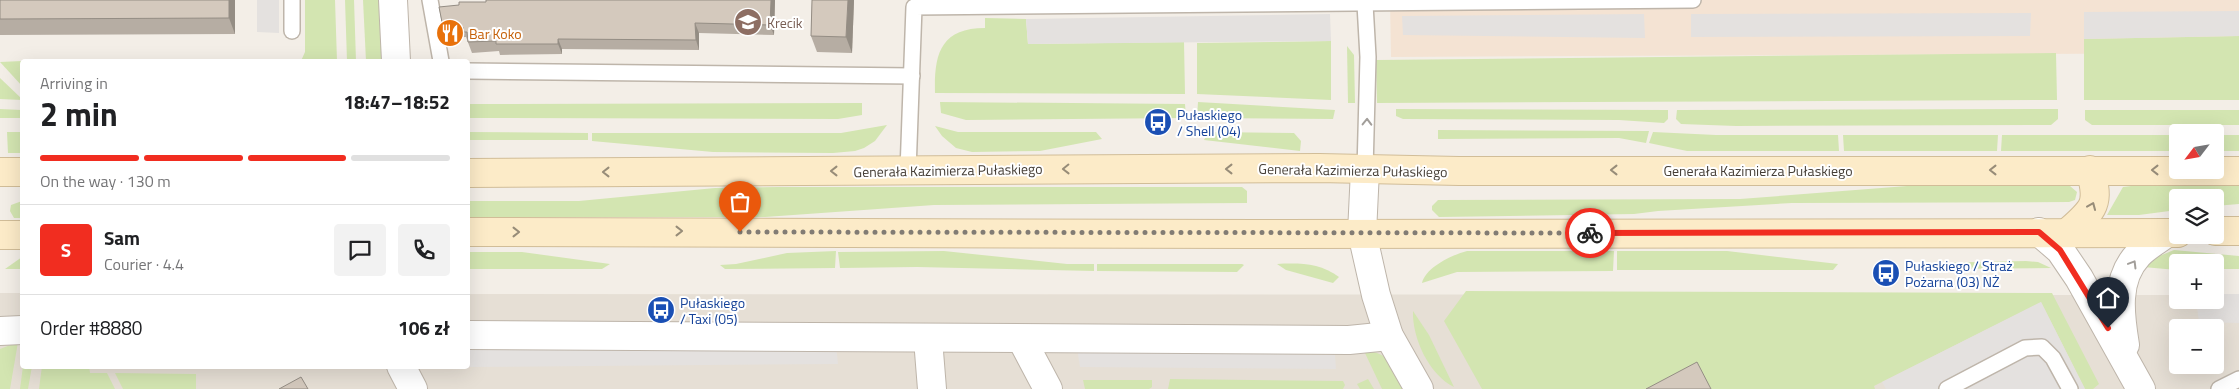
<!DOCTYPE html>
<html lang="en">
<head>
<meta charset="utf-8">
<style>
  body { margin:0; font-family:"Titillium Web",sans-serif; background:#f2f2f2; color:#202124; height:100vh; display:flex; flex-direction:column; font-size:19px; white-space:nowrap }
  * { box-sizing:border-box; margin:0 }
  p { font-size:16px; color:#757577 }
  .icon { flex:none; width:28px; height:28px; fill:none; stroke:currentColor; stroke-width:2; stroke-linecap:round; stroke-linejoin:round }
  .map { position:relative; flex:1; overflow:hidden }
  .details { position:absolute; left:20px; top:59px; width:450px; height:310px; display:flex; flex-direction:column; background:#fff; border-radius:5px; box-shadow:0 5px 20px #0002 }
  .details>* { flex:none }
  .needle { width:32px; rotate:239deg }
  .fabs { position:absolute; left:2169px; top:124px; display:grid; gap:10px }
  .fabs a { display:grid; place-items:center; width:55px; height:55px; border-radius:5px; background:#fff; box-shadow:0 5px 20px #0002; font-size:25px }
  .pin { position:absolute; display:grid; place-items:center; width:42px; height:42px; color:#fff; margin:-51px -21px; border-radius:50% 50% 50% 0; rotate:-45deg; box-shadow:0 0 5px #0007 }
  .pin .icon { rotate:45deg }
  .courier { position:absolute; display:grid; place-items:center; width:50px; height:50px; margin:-25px; border:4px solid #f12d20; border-radius:50%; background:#fff; color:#222; box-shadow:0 1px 6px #0007 }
  .summary em { font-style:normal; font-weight:700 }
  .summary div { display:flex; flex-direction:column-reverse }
  .summary { display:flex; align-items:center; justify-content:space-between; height:85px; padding:0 20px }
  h1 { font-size:32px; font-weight:700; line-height:38px }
  .bar { display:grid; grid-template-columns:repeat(4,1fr); gap:8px 5px; align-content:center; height:60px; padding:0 20px }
  .bar i { height:6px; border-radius:4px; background:#e0e0e0 }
  .bar .selected { background:#f12d20 }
  .bar p { grid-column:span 4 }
  .line { display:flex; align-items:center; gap:12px; padding:0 20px; border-top:1px solid #e0e0e0 }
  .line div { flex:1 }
  .round { display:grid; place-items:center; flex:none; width:52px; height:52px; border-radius:5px; background:#f2f2f2 }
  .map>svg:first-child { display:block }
  .residential { fill:#e6dfd5; fill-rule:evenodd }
  .commercial { fill:#f4e3d3 }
  .green { fill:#d3e5b1 }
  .parking { fill:#e4e1df }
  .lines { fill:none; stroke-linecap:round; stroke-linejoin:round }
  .service-casing { stroke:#beb5aa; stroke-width:18 }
  .minor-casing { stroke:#beb5aa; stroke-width:30 }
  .tertiary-casing { stroke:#beb5aa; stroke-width:30 }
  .secondary-casing { stroke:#d1bd98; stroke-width:30 }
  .service { stroke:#fff; stroke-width:15 }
  .minor { stroke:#fff; stroke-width:28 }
  .tertiary { stroke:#fff; stroke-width:28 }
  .secondary { stroke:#fcebc8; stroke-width:28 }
  .wall { fill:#b6ada3 }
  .shaded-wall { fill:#948d84 }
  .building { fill:#d4c9bd; stroke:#948d84 }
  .oneway { stroke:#a29e9a }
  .oneway2 { stroke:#978c78 }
  .done { stroke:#827c74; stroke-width:5; stroke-dasharray:0 9 }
  .route { stroke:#f12d20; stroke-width:6 }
  .labels { text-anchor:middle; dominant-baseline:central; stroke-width:4; stroke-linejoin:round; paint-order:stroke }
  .education-label { font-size:14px; fill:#785e54; stroke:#fff; text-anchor:start }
  .food-label { font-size:14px; fill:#c56008; stroke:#fff; text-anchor:start }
  .transit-label { font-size:14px; fill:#164399; stroke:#fff; text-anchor:start }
  .street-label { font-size:14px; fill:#453e36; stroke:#fff }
</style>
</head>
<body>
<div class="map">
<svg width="2239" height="389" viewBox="0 0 2239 389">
  <rect width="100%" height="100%" fill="#f3eee7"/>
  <path class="residential" d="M 0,293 L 22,293 L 22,366 L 468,366 L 468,294 L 2177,295 L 2178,300 L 2215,300 L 2239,295 L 2239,389 L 0,389 ZM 2178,328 L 2215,328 L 2215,365 L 2178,365 Z"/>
  <polygon class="commercial" points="1390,0 2239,0 2239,53 1391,57"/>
  <g class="green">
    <polygon points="305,0 335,0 337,61 301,61 305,52"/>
    <polygon points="345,0 354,0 356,61 347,61"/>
    <polygon points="363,0 382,0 384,61 366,61"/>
    <path d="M 985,18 L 1026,19 L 1028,44 L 1184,42 L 1185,94 L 935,93 C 934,55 940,28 985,28 Z"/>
    <polygon points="2239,36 2239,100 2084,100 2084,39"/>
    <polygon points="1331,41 1331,100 1197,94 1197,43"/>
    <polygon points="1347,46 1354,55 1355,103 1348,103"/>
    <polygon points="2056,53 2057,100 1377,103 1376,60"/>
    <polygon points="22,61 22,86 0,62"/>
    <polygon points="0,78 22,99 22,100 0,99"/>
    <polygon points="940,102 1185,104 1186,118 966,120 941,113"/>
    <polygon points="1198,102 1335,110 1333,119 1197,118"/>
    <polygon points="862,103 862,115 838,119 468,118 468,104"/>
    <polygon points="0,109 22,110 22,118 0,118"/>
    <polygon points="1396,109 1668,110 1668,119 1664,123 1619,120 1403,119 1396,116"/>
    <polygon points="2058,109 2058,119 2051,125 1736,126 1681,124 1676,119 1677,110"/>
    <polygon points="2085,110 2239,110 2239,125 2092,125 2085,120"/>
    <polygon points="887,125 875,141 864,148 855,151 833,153 713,152 592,141 592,133 841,133"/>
    <polygon points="935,126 958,132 1096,132 1102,139 1040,151 972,152 956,148 942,136"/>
    <polygon points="1438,130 1649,131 1646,143 1619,138 1438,139"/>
    <polygon points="7,132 22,132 22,153 8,153"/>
    <polygon points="468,132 588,133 588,140 468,140"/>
    <polygon points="1209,132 1294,133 1301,141 1300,151 1204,140"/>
    <polygon points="1653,132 1716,135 1838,135 1839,151 1687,151 1649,143"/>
    <polygon points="1843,135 1998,135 1997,151 1844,151"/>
    <polygon points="2002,135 2177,135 2177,151 2001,151"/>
    <rect x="2215" y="135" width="24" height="16"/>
    <polygon points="2139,185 2239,186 2239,204 2215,206 2215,198 2178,198 2177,210 2139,215 2107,215 2123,187"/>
    <polygon points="1907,186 2070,186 2077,192 2075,200 2069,202 1792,203 1658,211 1634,214 1439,217 1432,210 1432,206 1438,200 1740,199"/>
    <polygon points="778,187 1242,187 1247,191 1247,203 934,205 765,217 468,217 468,201 579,201 715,188"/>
    <polygon points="22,201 22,218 14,218 10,211 11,205"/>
    <polygon points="2174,250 2239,256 2239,269 2215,269 2215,262 2178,262 2177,270 2143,267 2152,259"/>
    <polygon points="836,251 835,268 725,269 720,265 736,264 787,253"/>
    <polygon points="944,251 1067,264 1094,264 1094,271 917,267 840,268 838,252"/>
    <path d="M 1467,251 L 1614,251 L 1613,271 L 1457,272 L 1422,283 C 1426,267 1452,255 1467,251 Z"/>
    <polygon points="1617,251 1727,251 1838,264 1833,270 1617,270"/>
    <polygon points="468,252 522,252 610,264 602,269 468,269"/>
    <polygon points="22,257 22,269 5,269"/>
    <polygon points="2026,261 2038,262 2051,268 1927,269 1928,263"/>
    <polygon points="1097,264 1242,264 1244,265 1237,272 1097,271"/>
    <path d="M 1277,264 C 1300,263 1320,263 1339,277 L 1333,283 L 1286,270 Z"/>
    <polygon points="1466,291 2052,293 2099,384 2093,389 2085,389 2041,302 1874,386 1875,389 1482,389 1444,321"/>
    <path d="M 1413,311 L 1429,335 L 1454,387 C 1429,375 1412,338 1413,311 Z"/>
    <polygon points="18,342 10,389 0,389 0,349"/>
    <path d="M 1364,351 C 1390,351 1394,369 1407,389 L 1382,389 Z"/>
    <polygon points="23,366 32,366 28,389 20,389"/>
    <polygon points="42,366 89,366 90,373 107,373 115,389 39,389"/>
    <polygon points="115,373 196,374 196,389 123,389"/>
    <polygon points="1170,379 1343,381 1345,385 1343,389 1168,389"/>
    <polygon points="1368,379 1374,389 1360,389 1357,384"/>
    <polygon points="1083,380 1152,380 1152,387 1149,389 1085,389"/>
  </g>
  <g class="parking">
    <polygon points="257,0 279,0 279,33 257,32"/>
    <polygon points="2239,11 2239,36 2084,39 2084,12"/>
    <polygon points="2031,13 2030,36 1691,37 1691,14"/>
    <polygon points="1330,14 1331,41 1028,44 1026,19"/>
    <polygon points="1644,14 1645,38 1403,35 1402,16"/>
    <polygon points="2215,294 2239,294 2239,323 2199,322 2196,300 2215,300"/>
    <polygon points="2041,302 2085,389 1886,389 1882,382"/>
    <polygon points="468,343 836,344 838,364 464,367 468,366"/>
    <polygon points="1077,348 1335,355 1336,369 1080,367"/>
  </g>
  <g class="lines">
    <g class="service-casing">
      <g id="service">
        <polyline points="292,0 292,31"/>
        <polyline points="430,0 441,61"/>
        <polyline points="1365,4 1368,57 1365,170"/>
        <polyline points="468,71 912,76"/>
        <polyline points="908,171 914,7 1693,0"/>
        <polyline points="1947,389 2025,348 2042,347 2053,358 2070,389"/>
        <polyline points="2219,389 2239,379"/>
      </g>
    </g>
    <g class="minor-casing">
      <g id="minor">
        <polyline points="2039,232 2060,250 2079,278 2141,389"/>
        <polyline points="1362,233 1365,170"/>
        <polyline points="0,331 22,330"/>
        <polyline points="468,335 1349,340 1389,336"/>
        <polyline points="928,339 932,389"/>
        <polyline points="1022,340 1048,389"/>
        <path d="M 2125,345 C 2120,315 2115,279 2138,255 C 2146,246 2158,240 2167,233"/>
        <polyline points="401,366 413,389"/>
      </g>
    </g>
    <g class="tertiary-casing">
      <g id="tertiary">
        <polyline points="393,0 396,61"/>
        <polyline points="1362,233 1376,295 1389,336 1419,389"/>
      </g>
    </g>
    <g class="secondary-casing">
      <g id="secondary">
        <polyline points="0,172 22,172"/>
        <polyline points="468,173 1319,168 1459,171 2239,171"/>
        <polyline points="2215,231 2239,231"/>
        <polyline points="468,232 1257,234 2178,233"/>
        <path d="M 2067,233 C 2093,210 2101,205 2090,170"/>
        <polyline points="0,235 22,235"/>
      </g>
    </g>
    <use href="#service" class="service"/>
    <use href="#minor" class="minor"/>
    <use href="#tertiary" class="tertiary"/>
    <use href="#secondary" class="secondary"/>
  </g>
  <g class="wall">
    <polygon points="0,0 235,0 235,34 0,35"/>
    <polygon points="486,0 775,0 774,35 699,33 699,50 562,49 562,54 500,55 499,51 472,53 466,37 446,38 443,27 486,2"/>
    <polygon points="812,0 854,0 852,53 817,52 811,36"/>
  </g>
  <g class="shaded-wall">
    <polygon points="229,0 235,0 235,34 229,18"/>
    <polygon points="771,0 775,0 774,35 770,25"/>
    <polygon points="848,0 854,0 852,53 846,37"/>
    <polygon points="695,23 699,33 699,50 696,40"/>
    <polygon points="558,39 562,49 562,54 558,44"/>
  </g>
  <g class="building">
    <polygon points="0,0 229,0 229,18 0,19"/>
    <polygon points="486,0 771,0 770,25 695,23 696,40 558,39 558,44 496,44 496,41 468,42 467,32 464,32 463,27 443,27 439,7 459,5 459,2 486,2"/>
    <polygon points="812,0 848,0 846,37 811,36"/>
    <polygon points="1697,362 1711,389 1646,389"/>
    <polygon points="301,377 308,389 279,389"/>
  </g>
  <defs><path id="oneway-chevron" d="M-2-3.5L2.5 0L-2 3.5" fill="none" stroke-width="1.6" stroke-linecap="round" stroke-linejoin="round" transform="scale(1.25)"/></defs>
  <g class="oneway">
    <use href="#oneway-chevron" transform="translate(1367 122) rotate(-89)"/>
    <use href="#oneway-chevron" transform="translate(2133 264) rotate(-59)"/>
  </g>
  <g class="oneway2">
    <use href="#oneway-chevron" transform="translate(1066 169) rotate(179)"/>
    <use href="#oneway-chevron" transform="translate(1229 169) rotate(180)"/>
    <use href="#oneway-chevron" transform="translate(1614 170) rotate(180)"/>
    <use href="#oneway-chevron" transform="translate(1993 170) rotate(-180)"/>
    <use href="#oneway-chevron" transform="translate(2155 170) rotate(-180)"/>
    <use href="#oneway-chevron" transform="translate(834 171) rotate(180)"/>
    <use href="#oneway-chevron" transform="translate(606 172) rotate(180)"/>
    <use href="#oneway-chevron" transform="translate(2092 206) rotate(-67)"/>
    <use href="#oneway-chevron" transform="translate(679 231)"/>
    <use href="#oneway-chevron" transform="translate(516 232)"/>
  </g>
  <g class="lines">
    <polyline class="done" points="740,232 1590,233"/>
    <polyline class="route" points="1590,233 2039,232 2060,250 2108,328"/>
  </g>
  <defs>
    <g id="school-disc" transform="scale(1.4375)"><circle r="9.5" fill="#8d6e63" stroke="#fff"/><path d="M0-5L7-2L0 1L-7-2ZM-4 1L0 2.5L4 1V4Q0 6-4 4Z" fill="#fff"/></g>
    <g id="restaurant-disc" transform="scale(1.4375)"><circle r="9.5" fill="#e8710a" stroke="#fff"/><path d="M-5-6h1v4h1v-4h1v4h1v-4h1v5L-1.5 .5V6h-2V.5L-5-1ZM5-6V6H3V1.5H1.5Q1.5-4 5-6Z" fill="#fff"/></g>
    <g id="bus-disc" transform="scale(1.4375)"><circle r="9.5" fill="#1a4fb4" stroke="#fff"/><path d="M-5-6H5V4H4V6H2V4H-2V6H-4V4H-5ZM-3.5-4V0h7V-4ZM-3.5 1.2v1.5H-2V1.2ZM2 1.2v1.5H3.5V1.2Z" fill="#fff"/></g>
  </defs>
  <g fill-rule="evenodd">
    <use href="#school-disc" x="748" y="22"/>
    <use href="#restaurant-disc" x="450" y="33"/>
    <use href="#bus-disc" x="1158" y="122"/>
    <use href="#bus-disc" x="1886" y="273"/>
    <use href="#bus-disc" x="661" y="310"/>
  </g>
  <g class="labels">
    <g class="education-label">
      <text x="767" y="22">Krecik</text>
    </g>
    <g class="food-label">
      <text x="469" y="33">Bar Koko</text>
    </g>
    <g class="transit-label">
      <text x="1177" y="114">Pułaskiego<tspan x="1177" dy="16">/ Shell (04)</tspan></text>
      <text x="1905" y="265">Pułaskiego / Straż<tspan x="1905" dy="16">Pożarna (03) NŻ</tspan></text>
      <text x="680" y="302">Pułaskiego<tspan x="680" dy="16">/ Taxi (05)</tspan></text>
    </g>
    <g class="street-label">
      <text transform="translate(948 170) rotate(-1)">Generała Kazimierza Pułaskiego</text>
      <text transform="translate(1353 170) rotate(1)">Generała Kazimierza Pułaskiego</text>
      <text x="1758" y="170">Generała Kazimierza Pułaskiego</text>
    </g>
  </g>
</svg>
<div class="fabs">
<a><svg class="needle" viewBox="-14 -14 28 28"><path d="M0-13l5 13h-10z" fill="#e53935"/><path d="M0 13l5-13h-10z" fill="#757577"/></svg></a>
<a><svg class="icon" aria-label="layers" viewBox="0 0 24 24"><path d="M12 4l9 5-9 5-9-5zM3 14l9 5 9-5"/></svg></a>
<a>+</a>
<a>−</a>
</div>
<div class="pin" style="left:740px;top:232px;background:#ea580c"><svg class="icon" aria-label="bag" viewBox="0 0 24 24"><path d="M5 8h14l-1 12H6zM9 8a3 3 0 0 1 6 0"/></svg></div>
<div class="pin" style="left:2108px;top:328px;background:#1f2937"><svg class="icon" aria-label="home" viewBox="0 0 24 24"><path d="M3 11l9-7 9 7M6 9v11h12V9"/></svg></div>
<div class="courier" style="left:1590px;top:233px"><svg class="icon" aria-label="bike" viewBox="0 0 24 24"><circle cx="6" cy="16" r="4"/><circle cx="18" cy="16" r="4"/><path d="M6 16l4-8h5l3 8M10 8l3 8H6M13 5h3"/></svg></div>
<section class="details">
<div class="summary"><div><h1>2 min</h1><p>Arriving in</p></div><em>18:47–18:52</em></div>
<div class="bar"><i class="selected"></i><i class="selected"></i><i class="selected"></i><i></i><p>On the way · 130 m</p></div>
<div class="line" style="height:90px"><b class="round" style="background:#f12d20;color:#fff">S</b><div><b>Sam</b><p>Courier · 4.4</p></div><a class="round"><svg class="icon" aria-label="chat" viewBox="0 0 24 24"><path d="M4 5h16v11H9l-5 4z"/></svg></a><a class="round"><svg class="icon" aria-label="phone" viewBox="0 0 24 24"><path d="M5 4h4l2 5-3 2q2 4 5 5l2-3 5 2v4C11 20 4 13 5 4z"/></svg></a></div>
<div class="line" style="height:65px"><div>Order #8880</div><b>106 zł</b></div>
</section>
</div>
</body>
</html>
